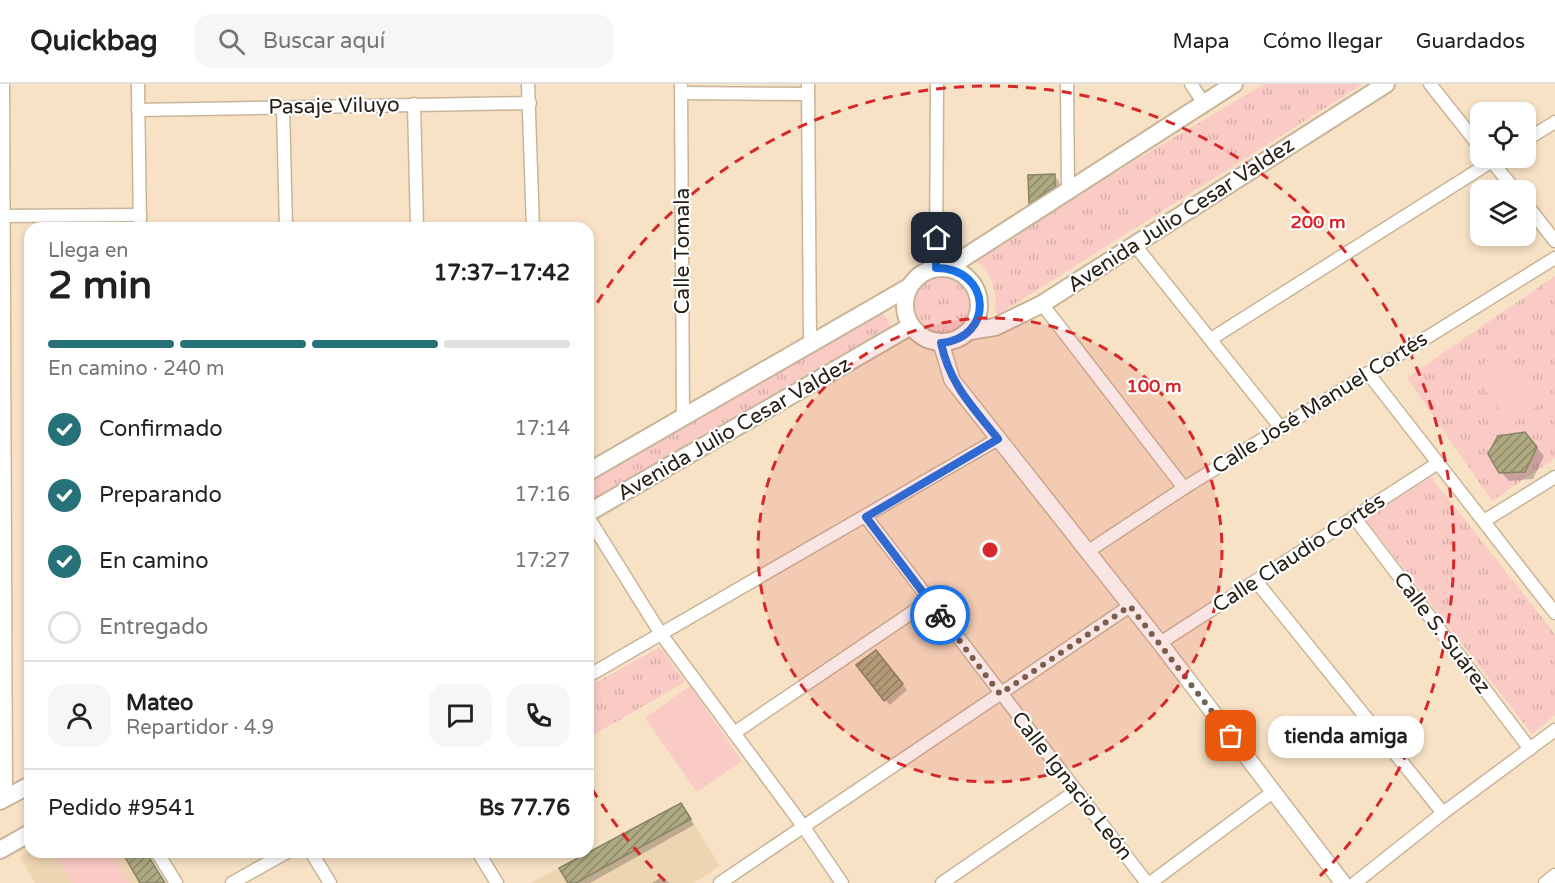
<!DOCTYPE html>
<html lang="es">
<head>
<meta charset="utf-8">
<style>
  body { margin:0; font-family:"Varela Round",sans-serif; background:#f6f6f6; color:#202124; height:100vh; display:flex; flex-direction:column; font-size:22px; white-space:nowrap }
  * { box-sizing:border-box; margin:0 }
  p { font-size:20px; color:#757577 }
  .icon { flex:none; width:33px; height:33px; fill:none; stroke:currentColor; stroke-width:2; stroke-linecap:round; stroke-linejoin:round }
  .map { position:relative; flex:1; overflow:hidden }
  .panel { position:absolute; left:24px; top:138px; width:570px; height:636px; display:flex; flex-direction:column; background:#fff; border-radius:18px; box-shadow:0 3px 9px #0003 }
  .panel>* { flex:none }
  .controls { position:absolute; left:1470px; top:18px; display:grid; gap:12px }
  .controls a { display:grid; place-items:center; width:66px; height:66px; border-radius:12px; background:#fff; box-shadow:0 3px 9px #0003; font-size:30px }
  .pin { position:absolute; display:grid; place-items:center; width:51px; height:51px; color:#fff; margin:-26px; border-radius:12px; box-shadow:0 3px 9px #0006 }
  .courier { position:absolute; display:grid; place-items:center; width:60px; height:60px; margin:-30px; border:4px solid #1a73e8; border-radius:50%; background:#fff; color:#222; box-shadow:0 2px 8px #0007 }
  .bubble { position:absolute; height:42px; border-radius:18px; background:#fff; box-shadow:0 3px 9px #0003; font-size:20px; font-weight:700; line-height:42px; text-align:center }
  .overview em { font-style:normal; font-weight:700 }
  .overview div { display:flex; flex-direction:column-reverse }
  .overview { display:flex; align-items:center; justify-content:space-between; height:102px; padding:0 24px }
  h1 { font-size:39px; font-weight:700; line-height:45px }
  .bar { display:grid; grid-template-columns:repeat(4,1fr); gap:9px 6px; align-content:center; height:72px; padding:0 24px }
  .bar i { height:8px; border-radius:4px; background:#e0e0e0 }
  .bar .selected { background:#277178 }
  .bar p { grid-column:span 4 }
  .line { display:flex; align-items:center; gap:15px; padding:0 24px; border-top:2px solid #e0e0e0 }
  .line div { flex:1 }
  .round { display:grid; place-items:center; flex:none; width:63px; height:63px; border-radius:18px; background:#f6f6f6 }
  ol { padding:0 24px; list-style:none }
  li { display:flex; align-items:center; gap:18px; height:66px }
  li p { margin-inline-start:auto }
  li .icon { padding:6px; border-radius:50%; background:#277178; color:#fff; stroke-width:4 }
  li:last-child { color:#757577 }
  li i { width:33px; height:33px; border:3px solid #e0e0e0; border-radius:50% }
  header { display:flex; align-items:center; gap:36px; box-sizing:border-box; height:84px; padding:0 30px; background:#fff; border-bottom:2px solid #e0e0e0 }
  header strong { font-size:28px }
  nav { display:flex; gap:33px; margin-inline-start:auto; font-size:21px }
  .search { width:420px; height:54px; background:#f6f6f6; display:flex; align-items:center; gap:15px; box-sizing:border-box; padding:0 21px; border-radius:18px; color:#757577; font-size:22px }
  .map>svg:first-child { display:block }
  .built { fill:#eed5b2 }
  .grass { fill:url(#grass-tufts) }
  .pitch { fill:#facac5 }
  .shadow { fill:#0003 }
  .building { fill:url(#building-hatch); stroke:#888566; stroke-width:1.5 }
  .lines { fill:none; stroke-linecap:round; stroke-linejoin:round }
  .minor-casing { stroke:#c8b599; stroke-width:15 }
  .tertiary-casing { stroke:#c8b599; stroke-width:18 }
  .secondary-casing { stroke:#c8b599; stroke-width:20 }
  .minor { stroke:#fff; stroke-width:12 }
  .tertiary { stroke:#fff; stroke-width:15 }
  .secondary { stroke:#fff; stroke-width:16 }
  .done { stroke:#706453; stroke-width:6; stroke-dasharray:0 10.8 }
  .route { stroke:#1a73e8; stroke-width:8 }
  .ring { fill:none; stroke:#d62828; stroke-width:3; stroke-dasharray:10 8 }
  .labels { text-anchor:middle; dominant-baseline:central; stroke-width:4.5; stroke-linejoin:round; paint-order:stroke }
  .street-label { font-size:21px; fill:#272015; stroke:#fff }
  .centre { fill:#d62828; stroke:#fff; stroke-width:3 }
  .ring-label { font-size:18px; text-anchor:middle; font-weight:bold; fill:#d62828; stroke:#fff; stroke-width:4.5; stroke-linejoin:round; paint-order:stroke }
</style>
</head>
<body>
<header>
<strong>Quickbag</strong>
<div class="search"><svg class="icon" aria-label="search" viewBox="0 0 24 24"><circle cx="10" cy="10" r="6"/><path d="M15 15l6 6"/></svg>Buscar aquí</div>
<nav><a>Mapa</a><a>Cómo llegar</a><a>Guardados</a></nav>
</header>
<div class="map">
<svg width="1555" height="799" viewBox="0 0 1555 799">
  <defs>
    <pattern id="grass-tufts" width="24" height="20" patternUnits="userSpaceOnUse" patternTransform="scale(1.5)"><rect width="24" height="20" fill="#facac5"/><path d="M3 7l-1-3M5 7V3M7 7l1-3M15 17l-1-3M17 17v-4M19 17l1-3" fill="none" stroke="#d6ada8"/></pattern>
    <pattern id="building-hatch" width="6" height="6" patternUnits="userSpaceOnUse" patternTransform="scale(1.5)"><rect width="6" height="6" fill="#afaa81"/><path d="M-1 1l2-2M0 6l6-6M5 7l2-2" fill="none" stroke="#8e8a68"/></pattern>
  </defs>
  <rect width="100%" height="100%" fill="#f7e2c6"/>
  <g class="built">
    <polygon points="681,719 720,782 694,799 530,799"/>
    <polygon points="30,767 146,768 165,799 35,799 20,773"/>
  </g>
  <g class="grass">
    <path d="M 1264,0 L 1363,0 L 999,230 L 995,228 C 997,203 993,189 972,174 Z"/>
    <polygon points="1555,192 1555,374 1492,417 1407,294"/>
    <circle cx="943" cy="221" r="28"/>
    <polygon points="881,227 893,245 595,415 588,404 588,399"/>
    <polygon points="1431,393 1555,550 1555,631 1532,650 1365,435"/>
    <polygon points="660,563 685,598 588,654 588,603"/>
  </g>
  <g class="pitch">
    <polygon points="1501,267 1540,320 1511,341 1472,288"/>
    <polygon points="690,602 742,677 697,708 645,634"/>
    <polygon points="54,768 111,768 129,799 72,799"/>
  </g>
  <g class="shadow">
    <polygon points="1054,92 1059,97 1059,108 1035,124 1030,119"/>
    <polygon points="1525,350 1544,372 1533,395 1509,397 1501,388"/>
    <polygon points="881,572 907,606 890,621 885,616"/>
    <polygon points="685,726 694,741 590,799 570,799"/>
    <polygon points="663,792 669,799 652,799"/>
  </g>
  <g class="building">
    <polygon points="1055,90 1055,103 1029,120 1028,91"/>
    <polygon points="1525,348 1537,363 1525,388 1499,389 1488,370 1498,352"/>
    <polygon points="876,566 903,600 884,617 856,581"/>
    <polygon points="681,719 691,735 576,799 568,799 559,784"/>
    <polygon points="122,768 146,768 165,799 140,799"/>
  </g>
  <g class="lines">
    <g class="minor-casing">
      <g id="minor">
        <polyline points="3,0 6,714"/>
        <polyline points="138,0 140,144"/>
        <polyline points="528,0 533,144"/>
        <polyline points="681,0 683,334"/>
        <polyline points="808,0 810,259"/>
        <polyline points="1067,0 1068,105"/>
        <polyline points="1191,0 1203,18"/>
        <polyline points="1430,0 1480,63"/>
        <polyline points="682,9 808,10"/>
        <polyline points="414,20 417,144"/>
        <polyline points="283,23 286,144"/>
        <polyline points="138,26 530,19"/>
        <polyline points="1526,56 1555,38"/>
        <polyline points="1489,74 1515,106"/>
        <polyline points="1526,120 1555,157"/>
        <polyline points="3,132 140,131"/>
        <polyline points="1134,160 1281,344"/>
        <polyline points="936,184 937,0"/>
        <polyline points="1042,220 1184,404"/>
        <polyline points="1211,255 1497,74"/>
        <polyline points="1368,289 1555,529"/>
        <polyline points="588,433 661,550 803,742 842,799"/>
        <polyline points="866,433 1147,799"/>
        <polyline points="1354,433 1530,665"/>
        <polyline points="1484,437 1555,393"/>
        <polyline points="1087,468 1184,404 1555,174"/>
        <polyline points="1256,497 1443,729"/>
        <polyline points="1160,559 1438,379"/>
        <polyline points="588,592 998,355"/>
        <polyline points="734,649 929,517"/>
        <polyline points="157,768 176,799"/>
        <polyline points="311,768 330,799"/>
        <polyline points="478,768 497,799"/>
        <polyline points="232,799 287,768"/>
        <polyline points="720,799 1130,522"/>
        <polyline points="942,799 1076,707"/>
        <polyline points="1150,799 1274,707"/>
        <polyline points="1355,799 1443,729 1555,646"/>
        <polyline points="1545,799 1555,791"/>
      </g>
    </g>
    <g class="tertiary-casing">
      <polyline id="tertiary" points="941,259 952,296 1160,559 1343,799"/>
    </g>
    <g class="secondary-casing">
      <g id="secondary">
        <circle cx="942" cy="221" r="37"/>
        <polyline points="948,184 1234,0"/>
        <polyline points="970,247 995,243 1042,220 1386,0"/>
        <polyline points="588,388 909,203"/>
        <polyline points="588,429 911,242"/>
        <polyline points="0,717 30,701"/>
        <polyline points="0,766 30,749"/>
      </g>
    </g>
    <use href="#minor" class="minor"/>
    <use href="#tertiary" class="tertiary"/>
    <use href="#secondary" class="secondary"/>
  </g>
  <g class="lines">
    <polyline class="done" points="940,531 1000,610 1130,522 1231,652"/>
    <path class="route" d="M 937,154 L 936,184 C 992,184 995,254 941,259 C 950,301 972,322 998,355 L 866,433 L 940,531"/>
  </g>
  <circle cx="990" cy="466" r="232" fill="#d62828" fill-opacity=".12"/>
  <g class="ring">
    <circle cx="990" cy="466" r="232"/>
    <path d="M665 797A464 464 0 0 1 588 698M588 234A464 464 0 1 1 1315 797"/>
  </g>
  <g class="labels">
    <g class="street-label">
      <text transform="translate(334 22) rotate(-1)">Pasaje Viluyo</text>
      <text transform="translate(1181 131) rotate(-33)">Avenida Julio Cesar Valdez</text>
      <text transform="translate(682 167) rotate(-90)">Calle Tomala</text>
      <text transform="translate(1320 319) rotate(-32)">Calle José Manuel Cortés</text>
      <text transform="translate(734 345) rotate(-30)">Avenida Julio Cesar Valdez</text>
      <text transform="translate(1299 469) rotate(-33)">Calle Claudio Cortés</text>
      <text transform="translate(1442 549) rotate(53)">Calle S. Suárez</text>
      <text transform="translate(1072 702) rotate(52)">Calle Ignacio León</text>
    </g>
  </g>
  <circle cx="990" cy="466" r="9" class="centre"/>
  <g class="ring-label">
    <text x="1318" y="144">200 m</text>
    <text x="1154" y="308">100 m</text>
  </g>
</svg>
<div class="controls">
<a><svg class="icon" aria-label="locate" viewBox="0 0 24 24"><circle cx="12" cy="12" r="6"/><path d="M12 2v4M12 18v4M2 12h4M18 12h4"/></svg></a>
<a><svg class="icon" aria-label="layers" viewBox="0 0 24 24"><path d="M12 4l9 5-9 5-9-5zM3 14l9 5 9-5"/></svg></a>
</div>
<div class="pin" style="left:1231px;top:652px;background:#ea580c"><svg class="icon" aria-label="bag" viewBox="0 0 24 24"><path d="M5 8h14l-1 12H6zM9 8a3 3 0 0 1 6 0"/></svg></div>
<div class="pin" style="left:937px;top:154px;background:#1f2937"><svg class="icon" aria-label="home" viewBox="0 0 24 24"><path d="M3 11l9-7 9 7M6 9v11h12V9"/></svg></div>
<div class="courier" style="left:940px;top:531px"><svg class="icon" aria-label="bike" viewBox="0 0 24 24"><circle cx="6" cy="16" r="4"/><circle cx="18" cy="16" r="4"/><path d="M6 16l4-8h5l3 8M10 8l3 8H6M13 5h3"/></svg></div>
<div class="bubble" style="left:1268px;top:632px;width:156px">tienda amiga</div>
<section class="panel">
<div class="overview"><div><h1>2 min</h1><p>Llega en</p></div><em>17:37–17:42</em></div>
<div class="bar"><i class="selected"></i><i class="selected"></i><i class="selected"></i><i></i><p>En camino · 240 m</p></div>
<ol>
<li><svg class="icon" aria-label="check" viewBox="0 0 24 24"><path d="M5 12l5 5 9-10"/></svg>Confirmado<p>17:14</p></li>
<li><svg class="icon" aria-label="check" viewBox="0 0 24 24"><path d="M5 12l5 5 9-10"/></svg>Preparando<p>17:16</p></li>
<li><svg class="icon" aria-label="check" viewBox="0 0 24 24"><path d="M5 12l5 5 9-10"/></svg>En camino<p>17:27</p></li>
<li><i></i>Entregado</li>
</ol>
<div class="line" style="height:108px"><a class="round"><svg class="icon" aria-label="person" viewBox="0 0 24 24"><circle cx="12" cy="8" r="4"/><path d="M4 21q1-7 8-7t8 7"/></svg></a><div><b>Mateo</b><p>Repartidor · 4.9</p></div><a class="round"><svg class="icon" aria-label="chat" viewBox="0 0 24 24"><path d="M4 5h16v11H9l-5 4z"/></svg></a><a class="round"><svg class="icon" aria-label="phone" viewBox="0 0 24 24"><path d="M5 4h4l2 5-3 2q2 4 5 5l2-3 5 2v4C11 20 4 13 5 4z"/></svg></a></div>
<div class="line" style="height:78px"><div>Pedido #9541</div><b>Bs 77.76</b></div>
</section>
</div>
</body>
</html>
